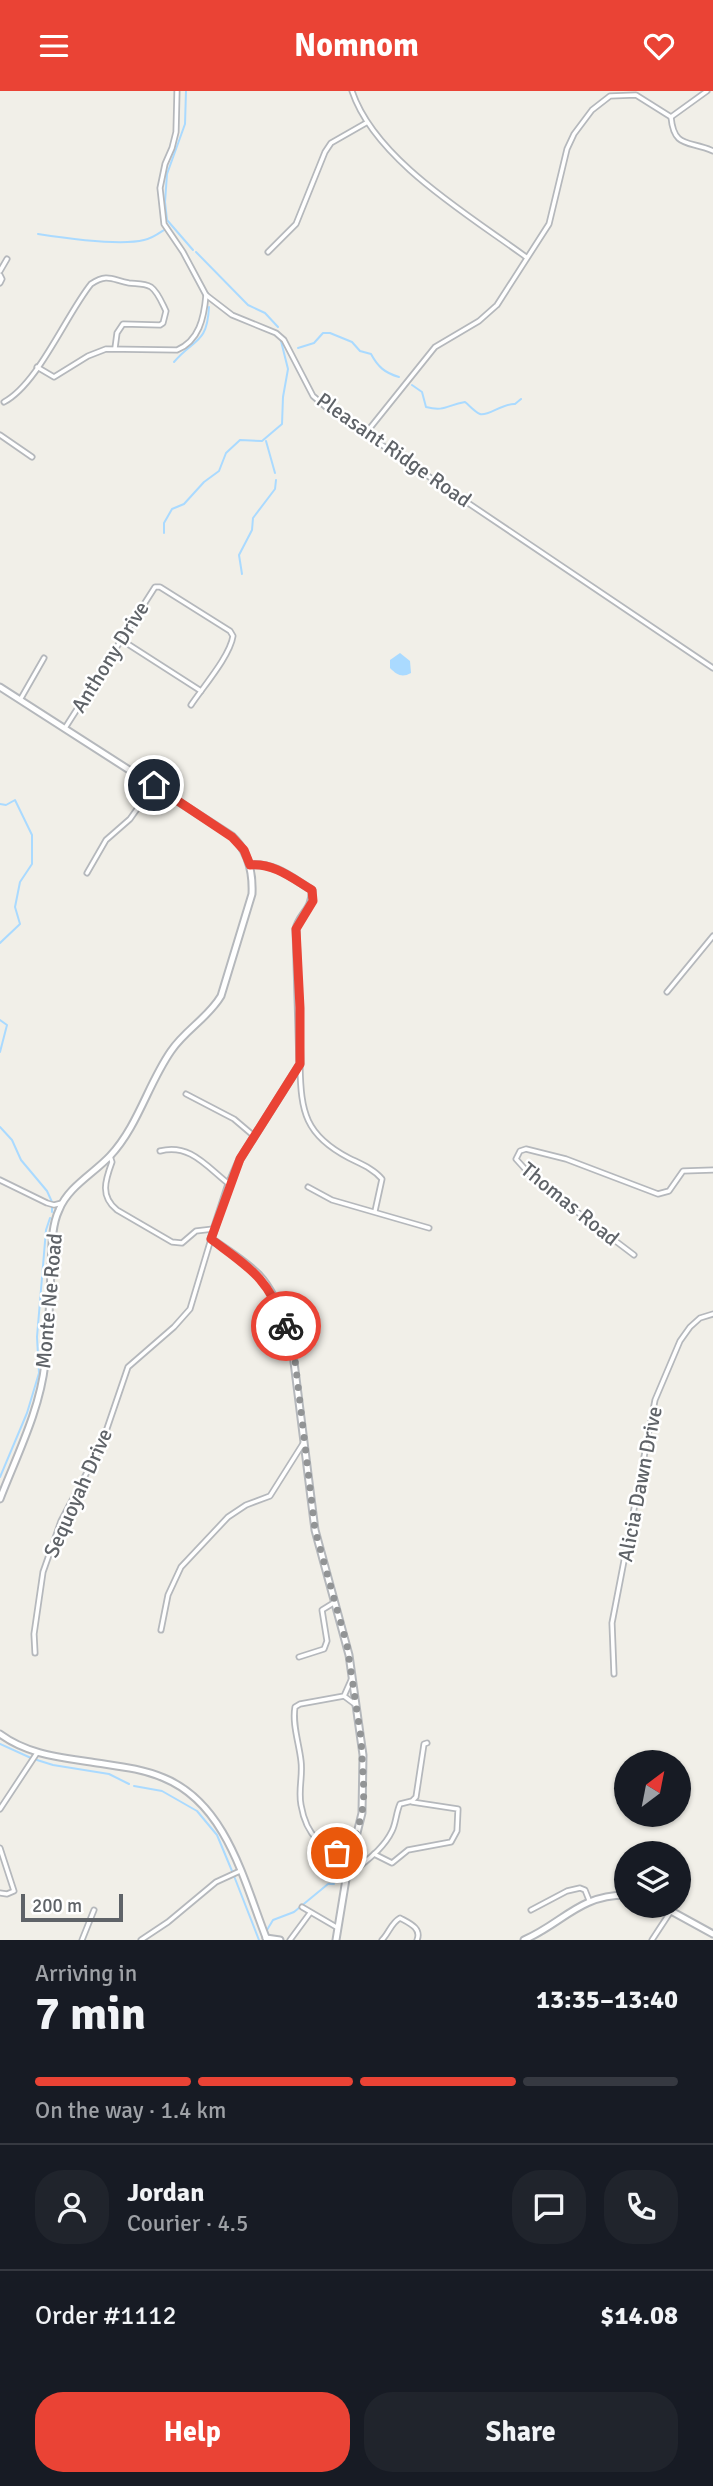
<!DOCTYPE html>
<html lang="en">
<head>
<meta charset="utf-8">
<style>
  body { margin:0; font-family:Signika,sans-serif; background:#20242c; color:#f1f3f6; height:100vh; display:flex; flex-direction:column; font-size:26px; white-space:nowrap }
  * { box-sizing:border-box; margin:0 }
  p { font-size:23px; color:#9ea1a6 }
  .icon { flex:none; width:38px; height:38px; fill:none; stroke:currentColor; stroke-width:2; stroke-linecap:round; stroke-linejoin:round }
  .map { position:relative; height:1849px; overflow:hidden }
  .sheet { display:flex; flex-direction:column; background:#171b24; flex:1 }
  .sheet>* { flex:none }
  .needle { width:46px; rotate:32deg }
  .fabs { position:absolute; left:614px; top:1659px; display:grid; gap:14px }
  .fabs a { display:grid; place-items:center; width:77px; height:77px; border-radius:50%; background:#171b24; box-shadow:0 2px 5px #0004; font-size:35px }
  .scale { position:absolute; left:21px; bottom:18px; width:102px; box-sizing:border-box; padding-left:7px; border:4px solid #5f6368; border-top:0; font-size:19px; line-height:24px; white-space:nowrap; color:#5f6368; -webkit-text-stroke:5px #fff; paint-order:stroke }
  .pin { position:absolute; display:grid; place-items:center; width:60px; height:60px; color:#fff; margin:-30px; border:4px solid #fff; border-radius:50%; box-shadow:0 2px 7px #0007 }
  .courier { position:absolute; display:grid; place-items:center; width:70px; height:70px; margin:-35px; border:5px solid #ea4335; border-radius:50%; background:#fff; color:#222; box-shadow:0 2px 9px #0007 }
  .summary em { font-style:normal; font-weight:700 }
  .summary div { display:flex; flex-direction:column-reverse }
  .summary { display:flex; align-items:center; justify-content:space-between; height:119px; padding:0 35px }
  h1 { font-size:46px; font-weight:700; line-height:52px }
  .bar { display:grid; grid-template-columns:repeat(4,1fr); gap:10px 7px; align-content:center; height:84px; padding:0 35px }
  .bar i { height:9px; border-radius:5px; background:#363941 }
  .bar .on { background:#ea4335 }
  .bar p { grid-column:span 4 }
  .line { display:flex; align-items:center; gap:18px; padding:0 35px; border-top:2px solid #363941 }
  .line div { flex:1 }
  .round { display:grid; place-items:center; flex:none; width:74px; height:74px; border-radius:28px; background:#20242c }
  .action { display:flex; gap:14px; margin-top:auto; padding:14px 35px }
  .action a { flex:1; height:80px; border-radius:28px; background:#ea4335; color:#fff; font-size:28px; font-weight:700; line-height:80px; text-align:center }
  .action a+a { background:#20242c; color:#f1f3f6 }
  header { display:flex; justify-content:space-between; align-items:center; height:91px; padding:0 35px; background:#ea4335; color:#fff; font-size:32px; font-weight:700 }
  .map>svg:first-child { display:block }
  .water { fill:#aadaff }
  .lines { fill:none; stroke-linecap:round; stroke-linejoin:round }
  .stream { stroke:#aadaff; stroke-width:2 }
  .minor-casing { stroke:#b5b8bc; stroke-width:7 }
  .tertiary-casing { stroke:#b5b8bc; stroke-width:9 }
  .minor { stroke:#fff; stroke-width:3.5 }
  .tertiary { stroke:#fff; stroke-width:5 }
  .done { stroke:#929495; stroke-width:7; stroke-dasharray:0 12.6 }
  .route { stroke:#ea4335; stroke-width:9 }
  .labels { text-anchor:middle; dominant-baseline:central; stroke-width:5; stroke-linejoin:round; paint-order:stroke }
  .street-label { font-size:21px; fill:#5f6368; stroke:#fff }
</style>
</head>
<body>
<header><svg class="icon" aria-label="menu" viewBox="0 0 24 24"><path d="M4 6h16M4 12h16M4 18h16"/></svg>Nomnom<svg class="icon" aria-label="heart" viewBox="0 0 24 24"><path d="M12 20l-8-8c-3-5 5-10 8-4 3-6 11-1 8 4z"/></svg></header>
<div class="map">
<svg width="713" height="1849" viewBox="0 0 713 1849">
  <rect width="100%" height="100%" fill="#f1efe8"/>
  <path class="water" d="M 400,562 L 410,570 L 411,582 C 402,587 397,584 390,577 L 390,569 Z"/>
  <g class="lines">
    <g class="stream">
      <polyline points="186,0 185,33 167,83 165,111 167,129 193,159"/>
      <path d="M 38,143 C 64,147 120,155 144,149 C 151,148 158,143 164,139"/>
      <polyline points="196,161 248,214 265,222 278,236"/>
      <path d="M 298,257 L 314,252 L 323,242 L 330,242 L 352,251 L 360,260 L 371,263 C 378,276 385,282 399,286"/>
      <path d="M 174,271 C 194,247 207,254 209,216"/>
      <path d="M 412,294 L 422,301 L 426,316 C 445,321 447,314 465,311 C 469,314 475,321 480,323 C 487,326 503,312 515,313 L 521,308"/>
      <polyline points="266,350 275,382"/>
      <polyline points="164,442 164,432 172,418 184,413 204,391 219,380 226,362 240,349 262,350 282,333 283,306 288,278 281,250"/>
      <polyline points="242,483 239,464 252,439 253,427 275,398 276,389"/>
      <polyline points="0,713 6,714 15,709 32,744 32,773 20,791 15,816 20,833 0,852"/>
      <polyline points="0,929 7,934 0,961"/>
      <polyline points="0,1036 12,1049 21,1069 47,1100 52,1111"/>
      <polyline points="52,1121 52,1116"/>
      <polyline points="0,1386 27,1322 39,1282 37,1246 46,1139 50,1127"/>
      <polyline points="0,1653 31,1667"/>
      <polyline points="37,1669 53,1674 109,1683 129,1693"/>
      <polyline points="134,1695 162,1700 197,1720 217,1744 232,1780"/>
      <polyline points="234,1785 259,1849"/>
      <polyline points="267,1839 273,1829 294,1821 328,1793 334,1793"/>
    </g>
    <g class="minor-casing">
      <g id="minor">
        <polyline points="177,0 176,41 172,57 165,73 160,97 164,133 183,161 206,204 232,224 276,242 284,249 313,305 327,317 713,577"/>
        <path d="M 352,0 C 375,69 469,124 526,166"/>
        <path d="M 671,26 C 674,58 689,49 713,60"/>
        <polyline points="671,26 707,0"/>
        <polyline points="268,161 296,133 325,61 331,52 366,32"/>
        <polyline points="0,180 7,168"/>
        <polyline points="0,184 2,188 0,192"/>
        <path d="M 37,276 L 54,286 L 88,265 L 106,258 L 177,259 C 199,250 204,227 206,204"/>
        <path d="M 4,311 C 38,293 66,224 91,193 C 108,182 112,189 129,192 C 136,193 144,192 151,196 C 158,201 162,212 166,220 L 163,232 L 160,234 L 123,233 L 117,242 L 115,257"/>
        <polyline points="366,342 435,256 479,230 497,214 549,133 567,58 574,43 592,19 610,5 636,4 671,26"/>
        <polyline points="0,344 32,366"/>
        <polyline points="120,548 201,600"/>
        <polyline points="20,609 44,567"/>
        <path d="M 65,637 L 155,496 L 160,496 L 230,540 L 233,545 C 230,565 203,596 191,614"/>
        <polyline points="87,782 106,749 130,728 154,694"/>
        <polyline points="667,901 713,845"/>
        <path d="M 300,975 C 301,1021 305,1044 349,1067 C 361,1073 374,1078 382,1088 L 375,1120"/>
        <polyline points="186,1003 234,1028 254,1045"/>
        <path d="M 160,1060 C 190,1052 207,1076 229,1093"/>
        <path d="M 110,1065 L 112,1071 C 105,1090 100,1105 117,1119 L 172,1151 L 182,1152 L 196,1140 L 213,1138"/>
        <polyline points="0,1089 47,1112 54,1114 62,1112"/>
        <polyline points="308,1096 332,1109 429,1137"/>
        <polyline points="634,1164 535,1089 516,1068 520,1060 526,1058 566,1068 658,1103 669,1100 683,1080 713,1079"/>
        <polyline points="161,1539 168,1504 181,1476 228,1426 246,1414 270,1405 304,1351"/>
        <polyline points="35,1562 34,1543 43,1481 61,1430 101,1355 128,1276 174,1236 190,1218 211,1148"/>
        <polyline points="299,1566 324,1558 327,1550 322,1519 335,1511"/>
        <polyline points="614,1583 612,1532 655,1309 680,1250 690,1236 700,1227 713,1223"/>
        <polyline points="344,1605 356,1614"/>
        <polyline points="0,1718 37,1662"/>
        <polyline points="0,1757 14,1800 7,1803 0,1802"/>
        <path d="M 351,1762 C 322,1761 306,1743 301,1714 C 298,1699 303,1685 301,1670 C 299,1652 292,1633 295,1616 L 300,1613 L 344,1605 L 352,1587"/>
        <polyline points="374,1763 392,1772 408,1759 451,1751 457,1740 458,1718 412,1711"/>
        <path d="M 348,1785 C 364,1771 383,1759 392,1740 C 396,1732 396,1722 400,1713 L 412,1710 L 416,1706 L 424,1653 L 427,1652"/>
        <polyline points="302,1816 338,1837"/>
        <polyline points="531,1819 567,1800 580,1797 585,1799 589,1809"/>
        <polyline points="82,1849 94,1819"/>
        <polyline points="141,1849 168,1831 216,1791 240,1780"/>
        <polyline points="290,1849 310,1822"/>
        <path d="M 382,1849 C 389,1842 391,1832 400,1827 C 409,1832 422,1837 417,1849"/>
        <polyline points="652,1849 671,1820"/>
      </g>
    </g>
    <g class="tertiary-casing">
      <g id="tertiary">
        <path d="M 0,596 L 232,745 C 249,761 253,781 252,803 L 221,905 C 208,927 185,939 171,960 C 148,993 138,1035 110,1065 C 93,1083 68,1096 59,1119 C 51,1136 52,1158 51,1176 C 50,1208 49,1240 45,1272 C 40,1319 17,1364 0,1408"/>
        <path d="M 250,774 C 274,771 292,787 312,799 C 313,819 300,822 296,838 L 300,973 L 240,1068 L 229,1093 L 211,1148 C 227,1159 245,1170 259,1184 C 275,1201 282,1226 291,1247 L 315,1439 L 349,1564 L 363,1664 L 362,1722 L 347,1782 L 336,1849"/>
        <path d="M 0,1643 C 27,1663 58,1666 91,1671 C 116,1675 141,1677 164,1687 C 227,1713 244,1791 267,1849"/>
        <polyline points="662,1815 713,1843"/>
        <polyline points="266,1847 280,1849"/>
        <path d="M 524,1849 C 563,1832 579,1804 626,1804"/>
      </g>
    </g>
    <use href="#minor" class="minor"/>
    <use href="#tertiary" class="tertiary"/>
  </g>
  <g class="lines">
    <polyline class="done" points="286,1235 294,1261 315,1439 347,1554 361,1647 364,1702 362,1722 351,1762 337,1762"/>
    <path class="route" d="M 154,694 L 232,746 L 244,759 L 250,774 C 274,772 292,787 312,799 L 313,810 L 296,838 L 300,917 L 300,973 L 240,1068 L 211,1148 C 251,1178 267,1186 286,1235"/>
  </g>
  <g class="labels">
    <g class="street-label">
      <text transform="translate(394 359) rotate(35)">Pleasant Ridge Road</text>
      <text transform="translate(110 566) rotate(-58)">Anthony Drive</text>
      <text transform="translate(570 1113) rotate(39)">Thomas Road</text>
      <text transform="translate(49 1210) rotate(-85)">Monte Ne Road</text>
      <text transform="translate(640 1393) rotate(-79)">Alicia Dawn Drive</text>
      <text transform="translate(78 1402) rotate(-66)">Sequoyah Drive</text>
    </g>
  </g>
</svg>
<div class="fabs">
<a><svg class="needle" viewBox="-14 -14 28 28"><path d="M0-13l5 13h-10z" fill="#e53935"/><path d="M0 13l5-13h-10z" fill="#9ea1a6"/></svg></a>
<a><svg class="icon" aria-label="layers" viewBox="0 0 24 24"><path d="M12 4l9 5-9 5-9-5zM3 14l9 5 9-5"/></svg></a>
</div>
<div class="scale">200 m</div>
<div class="pin" style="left:337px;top:1762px;background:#ea580c"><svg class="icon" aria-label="bag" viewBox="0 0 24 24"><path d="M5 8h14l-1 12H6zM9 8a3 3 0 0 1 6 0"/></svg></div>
<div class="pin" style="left:154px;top:694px;background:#1f2937"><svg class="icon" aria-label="home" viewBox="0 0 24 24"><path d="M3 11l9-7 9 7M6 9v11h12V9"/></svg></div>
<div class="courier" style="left:286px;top:1235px"><svg class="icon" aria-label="bike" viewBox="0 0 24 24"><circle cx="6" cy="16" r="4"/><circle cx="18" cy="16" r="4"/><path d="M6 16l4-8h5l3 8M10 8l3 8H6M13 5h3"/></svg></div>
</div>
<section class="sheet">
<div class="summary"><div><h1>7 min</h1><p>Arriving in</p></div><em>13:35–13:40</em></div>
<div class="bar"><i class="on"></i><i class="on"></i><i class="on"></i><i></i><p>On the way · 1.4 km</p></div>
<div class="line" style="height:126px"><a class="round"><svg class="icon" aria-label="person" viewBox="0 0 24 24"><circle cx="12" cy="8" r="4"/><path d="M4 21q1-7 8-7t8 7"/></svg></a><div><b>Jordan</b><p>Courier · 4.5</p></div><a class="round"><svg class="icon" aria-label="chat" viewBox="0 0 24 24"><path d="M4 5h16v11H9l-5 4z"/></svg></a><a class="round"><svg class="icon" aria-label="phone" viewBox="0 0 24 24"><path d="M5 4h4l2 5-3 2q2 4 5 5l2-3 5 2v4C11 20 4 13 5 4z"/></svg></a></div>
<div class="line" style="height:91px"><div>Order #1112</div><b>$14.08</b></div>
<div class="action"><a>Help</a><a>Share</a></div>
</section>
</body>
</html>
